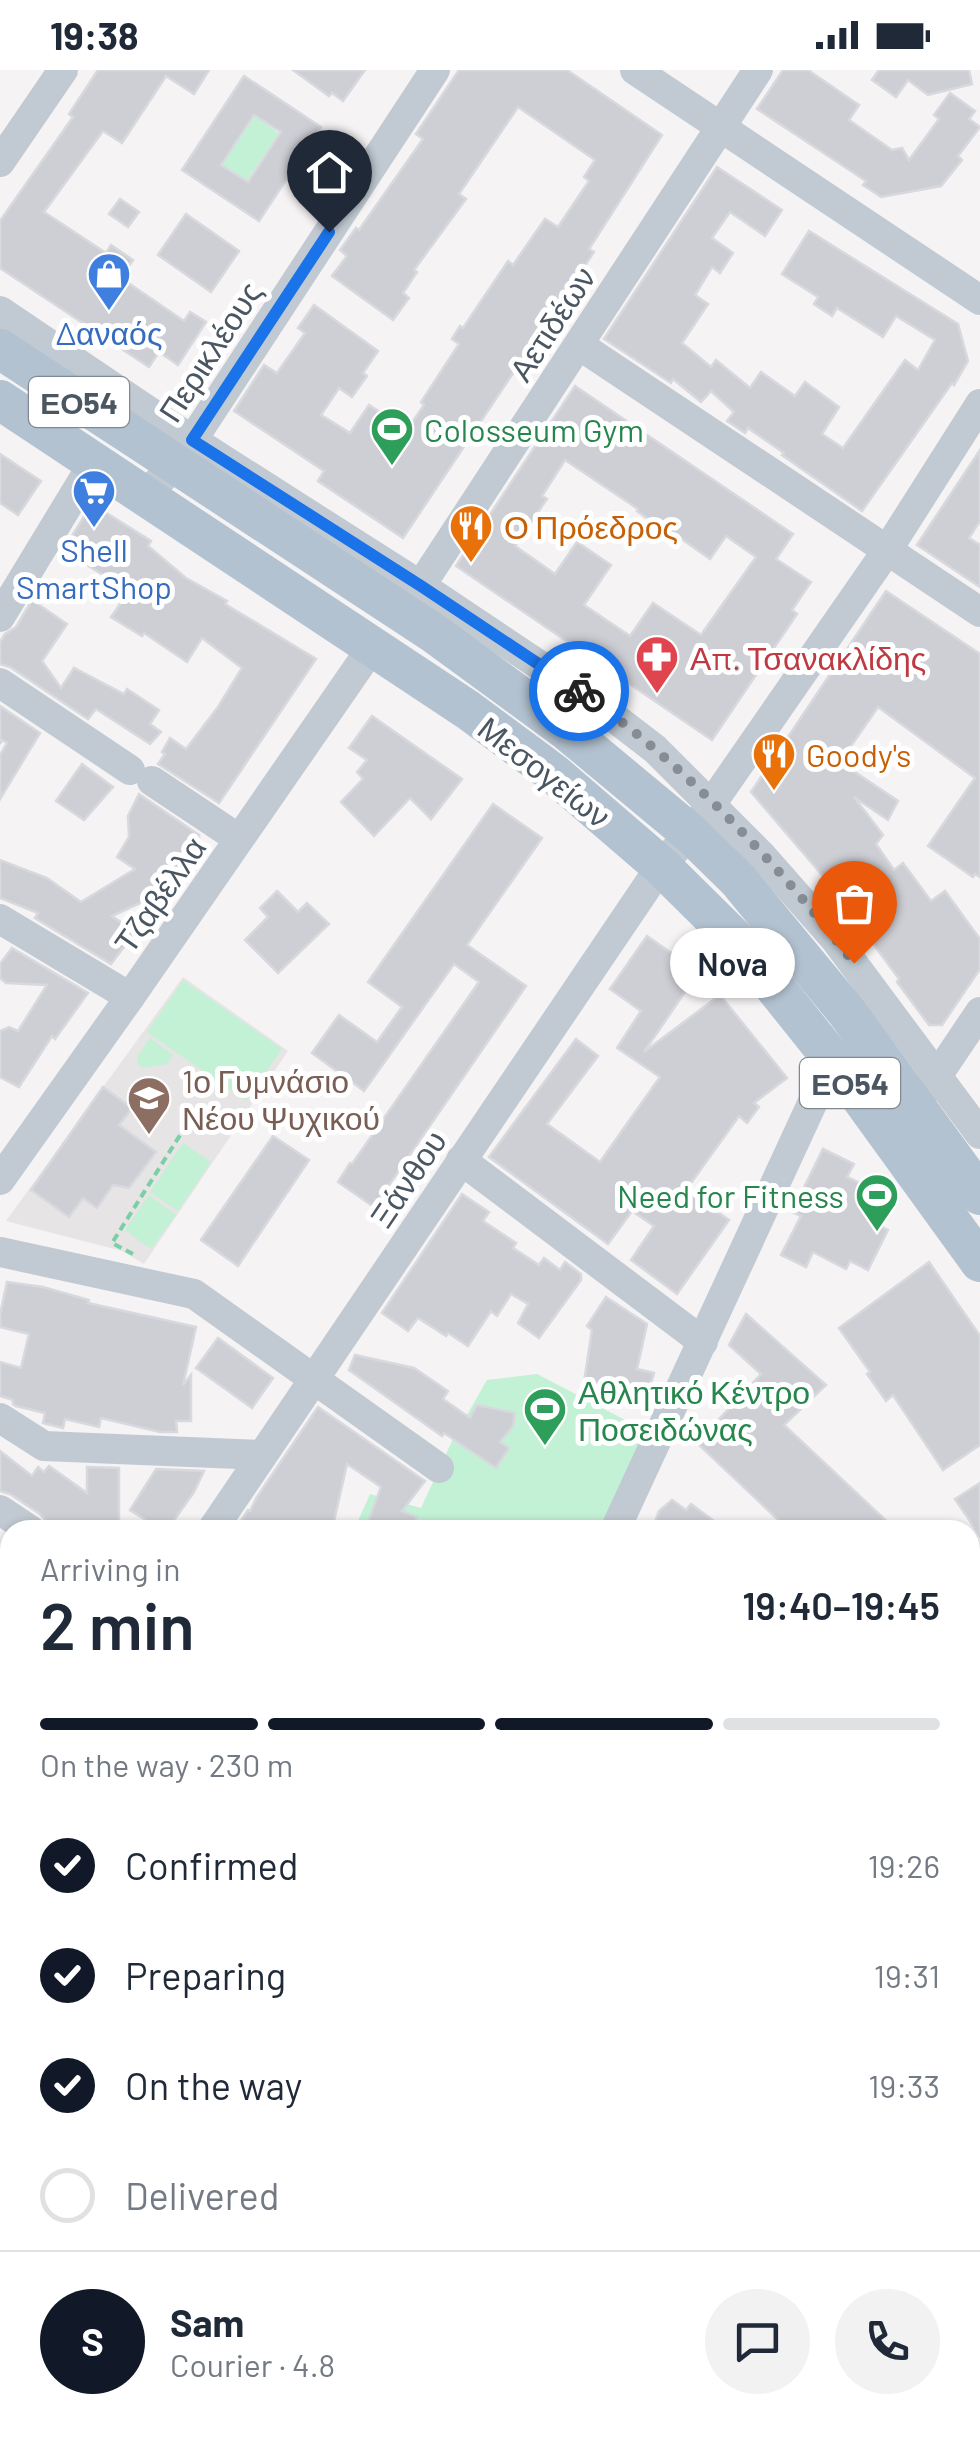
<!DOCTYPE html>
<html lang="en">
<head>
<meta charset="utf-8">
<style>
  body { margin:0; font-family:Barlow,sans-serif; background:#f2f2f3; color:#1f2937; height:100vh; display:flex; flex-direction:column; font-size:38px; white-space:nowrap }
  * { box-sizing:border-box; margin:0 }
  p { font-size:32px; color:#747a83 }
  .icon { flex:none; width:55px; height:55px; fill:none; stroke:currentColor; stroke-width:2; stroke-linecap:round; stroke-linejoin:round }
  .map { position:relative; flex:1; overflow:hidden }
  .side { position:absolute; left:0px; top:1450px; width:980px; height:930px; display:flex; flex-direction:column; background:#fff; border-radius:30px 30px 0 0; box-shadow:0 2px 8px #0004 }
  .side>* { flex:none }
  .pin { position:absolute; display:grid; place-items:center; width:85px; height:85px; color:#fff; margin:-102px -42px; border-radius:50% 50% 50% 0; rotate:-45deg; box-shadow:0 0 10px #0007 }
  .pin .icon { rotate:45deg }
  .courier { position:absolute; display:grid; place-items:center; width:100px; height:100px; margin:-50px; border:8px solid #1a73e8; border-radius:50%; background:#fff; color:#222; box-shadow:0 2px 12px #0007 }
  .bubble { position:absolute; height:70px; border-radius:35px; background:#fff; box-shadow:0 2px 8px #0004; font-size:32px; font-weight:600; line-height:70px; text-align:center }
  .summary em { font-style:normal; font-weight:600 }
  .summary div { display:flex; flex-direction:column-reverse }
  .summary { display:flex; align-items:center; justify-content:space-between; height:170px; padding:0 40px }
  h1 { font-size:65px; font-weight:600; line-height:75px }
  .bar { display:grid; grid-template-columns:repeat(4,1fr); gap:15px 10px; align-content:center; height:120px; padding:0 40px }
  .bar i { height:12px; border-radius:8px; background:#e0e1e3 }
  .bar .selected { background:#111827 }
  .bar p { grid-column:span 4 }
  .line { display:flex; align-items:center; gap:25px; padding:0 40px; border-top:2px solid #e0e1e3 }
  .line div { flex:1 }
  .round { display:grid; place-items:center; flex:none; width:105px; height:105px; border-radius:52px; background:#f2f2f3 }
  ol { padding:0 40px; list-style:none }
  li { display:flex; align-items:center; gap:30px; height:110px }
  li p { margin-inline-start:auto }
  li .icon { padding:10px; border-radius:50%; background:#111827; color:#fff; stroke-width:4 }
  li:last-child { color:#747a83 }
  li i { width:55px; height:55px; border:5px solid #e0e1e3; border-radius:50% }
  .status { display:flex; justify-content:space-between; align-items:center; height:70px; padding:0 50px; background:#fff; direction:ltr }
  .status svg { height:28px; fill:currentColor }
  .map>svg:first-child { display:block }
  .education { fill:#e6e4e5 }
  .green { fill:#c3f1d5 }
  .building { fill:#cdcfd5; stroke:#d7d9de; stroke-width:2.5; fill-rule:evenodd }
  .lines { fill:none; stroke-linecap:round; stroke-linejoin:round }
  .path { stroke:#7ad0a6; stroke-width:4; stroke-dasharray:8 5; stroke-linecap:butt }
  .minor { stroke:#c1cad2; stroke-width:30 }
  .major { stroke:#b3c2d1; stroke-width:40 }
  .done { stroke:#868d94; stroke-width:10; stroke-dasharray:0 18 }
  .route { stroke:#1a73e8; stroke-width:12 }
  .labels { text-anchor:middle; dominant-baseline:central; stroke-width:10; stroke-linejoin:round; paint-order:stroke }
  .shield { fill:#fff; stroke:#808990; stroke-width:2.5 }
  .shield-label { font-size:30px; font-weight:bold; fill:#4a5661 }
  .street-label { font-size:32px; fill:#4a5661; stroke:#fff }
  .shop-label { font-size:32px; fill:#366cbe; stroke:#fff }
  .leisure-label { font-size:32px; fill:#27864d; stroke:#fff; text-anchor:start }
  .food-label { font-size:32px; fill:#c56008; stroke:#fff; text-anchor:start }
  .health-label { font-size:32px; fill:#be3a42; stroke:#fff; text-anchor:start }
  .education-label { font-size:32px; fill:#785e54; stroke:#fff; text-anchor:start }
</style>
</head>
<body>
<div class="status"><b>19:38</b><svg viewBox="0 0 49 12"><path d="M0 12V9h3v3zM5 12V6h3v6zM10 12V3h3v9zM15 12V0h3v12zM26 1h20v11H26zM47 4h2v5h-2z"/></svg></div>
<div class="map">
<svg width="980" height="2380" viewBox="0 0 980 2380">
  <rect width="100%" height="100%" fill="#f5f3f3"/>
  <polygon class="education" points="183,907 288,981 144,1194 122,1181 6,1151"/>
  <g class="green">
    <polygon points="255,46 279,63 247,111 222,95"/>
    <polygon points="183,910 282,979 246,1031 147,962"/>
    <polygon points="150,968 173,985 167,994 143,998 137,993 138,986"/>
    <polygon points="183,1073 211,1092 178,1141 150,1122"/>
    <polygon points="149,1125 176,1145 151,1179 125,1160"/>
    <polygon points="537,1304 648,1362 600,1460 354,1460 370,1424 421,1438 452,1371 487,1310"/>
  </g>
  <g class="building">
    <polygon points="98,0 209,0 194,24 166,6 122,73 103,61 44,142 106,183 111,175 133,190 121,208 184,251 190,242 206,252 178,295 159,282 149,297 0,198 0,151 73,47 69,44"/>
    <polygon points="293,0 365,0 343,31 332,23 329,26"/>
    <polygon points="459,0 567,0 662,65 589,179 594,182 403,468 318,411 324,401 234,341 264,295 277,303 305,263 298,258 314,235 378,281 363,303 367,306 352,327 339,318 321,345 350,363 369,335 407,360 424,335 421,332 459,274 452,269 460,256 463,258 508,191 513,195 545,149 558,157 589,111 584,107 595,90 518,37 459,124 466,129 414,200 417,202 403,223 409,228 393,250 332,206 347,186 340,180 356,158 359,160 423,69 416,64"/>
    <polygon points="783,0 808,0 859,35 849,50 892,80 902,78 909,90 939,49 934,45 950,23 975,41 969,49 980,57 958,86 962,90 941,116 881,127 863,115 866,111 757,39"/>
    <polygon points="879,0 969,0 972,14 928,25 908,10 896,27 872,10"/>
    <path d="M 244,6 L 321,57 L 259,151 L 182,100 ZM 254,45 L 281,62 L 248,112 L 221,95 Z"/>
    <polygon points="717,97 782,140 765,166 730,142 712,168 733,183 720,203 712,197 695,225 708,234 682,273 711,297 716,290 750,318 761,302 795,326 805,312 839,337 822,364 843,378 905,290 918,300 935,270 896,246 883,267 837,238 832,246 814,234 818,227 782,204 809,161 958,254 968,291 954,315 952,313 862,441 782,385 784,383 748,358 745,363 727,351 734,342 711,321 701,332 673,309 671,313 604,269"/>
    <polygon points="120,129 139,142 128,157 109,144"/>
    <polygon points="186,144 239,181 211,222 158,185"/>
    <path d="M 575,316 L 793,464 L 776,489 L 811,512 L 792,540 L 797,544 L 712,670 L 456,496 ZM 565,390 L 638,439 L 637,441 L 668,463 L 669,460 L 710,489 L 726,466 L 756,487 L 701,565 L 653,533 L 630,566 L 584,535 L 611,495 L 577,472 L 555,504 L 515,476 L 547,429 L 542,426 Z"/>
    <polygon points="980,380 980,451 969,468 980,475 980,517 917,475"/>
    <polygon points="0,384 41,411 18,445 0,433"/>
    <polygon points="92,434 151,471 148,476 186,508 227,531 225,534 316,589 219,733 158,694 165,684 162,682 170,668 186,679 218,637 242,598 202,568 187,592 144,563 142,566 111,547 129,521 63,480"/>
    <polygon points="886,521 980,584 980,807 975,804 973,807 928,776 975,708 878,637 840,692 898,731 888,750 854,727 883,765 876,774 894,800 903,793 931,831 945,821 980,869 980,899 942,955 929,955 897,912 899,909 828,812 751,722"/>
    <polygon points="32,530 67,554 42,591 61,618 74,598 124,624 127,619 159,640 150,654 161,662 150,674 96,639 88,649 10,597 0,594 0,572 5,564 16,557"/>
    <polygon points="0,636 40,663 0,729 0,685 7,673 2,670 0,674"/>
    <polygon points="372,646 462,709 431,749 410,728 374,766 341,732 363,709 357,702 367,690 349,678"/>
    <polygon points="82,694 113,717 84,750 56,731"/>
    <polygon points="139,724 199,765 197,767 199,768 159,824 112,846 135,862 111,894 35,848 38,843 0,828 0,790 47,808 81,832 135,799 117,787 129,767 128,746"/>
    <polygon points="493,734 542,768 467,875 526,916 374,1137 338,1112 350,1093 352,1094 479,912 454,894 364,1021 312,983 339,945 377,972 402,937 368,912"/>
    <polygon points="277,821 298,842 307,833 329,854 278,903 245,870 268,847 260,838"/>
    <polygon points="647,866 677,887 681,882 698,903 644,982 720,925 787,1008 754,1033 759,1037 747,1053 739,1046 686,1120 729,1150 677,1224 631,1190 654,1156 632,1141 608,1174 489,1087 576,969 598,986 547,1054 600,1092 660,1007 617,978 641,941 610,919"/>
    <polygon points="12,878 88,923 55,969 52,966 19,1017 0,1007 0,961 9,957 18,961 47,915 6,913 0,908 0,894"/>
    <polygon points="103,1017 132,1038 119,1055 156,1082 129,1118 113,1115 97,1138 83,1128 69,1147 31,1120"/>
    <polygon points="273,1066 309,1090 238,1196 201,1170"/>
    <polygon points="823,1079 854,1094 847,1107 866,1116 863,1123 879,1131 870,1151 888,1160 868,1200 850,1191 846,1199 813,1182 806,1197 781,1185 801,1146 792,1142"/>
    <polygon points="462,1124 489,1142 483,1151 516,1173 513,1178 539,1195 544,1188 560,1200 565,1192 581,1204 581,1210 539,1268 518,1253 528,1234 511,1224 497,1246 491,1241 468,1276 448,1263 446,1266 418,1248 408,1261 382,1243"/>
    <polygon points="929,1192 980,1266 980,1375 943,1400 893,1325 886,1331 867,1304 870,1302 839,1258"/>
    <polygon points="7,1212 43,1217 89,1230 88,1233 196,1257 183,1315 191,1305 191,1351 176,1351 177,1362 160,1362 101,1348 99,1357 65,1349 63,1358 43,1353 45,1343 16,1336 13,1334 13,1330 0,1326 0,1292 21,1298 29,1264 0,1257 0,1245"/>
    <polygon points="606,1227 647,1254 637,1299 654,1303 647,1327 584,1312 592,1260 587,1256"/>
    <polygon points="746,1244 826,1315 784,1355 896,1460 789,1460 697,1373 761,1304 729,1275"/>
    <polygon points="218,1268 273,1308 252,1338 196,1298"/>
    <polygon points="355,1285 414,1298 448,1321 443,1329 470,1348 477,1335 515,1343 513,1356 500,1372 509,1378 496,1398 444,1363 442,1366 349,1300"/>
    <polygon points="318,1337 425,1411 402,1441 417,1447 412,1460 365,1460 381,1417 347,1394 332,1460 235,1460 248,1440 250,1441 257,1427"/>
    <polygon points="0,1381 32,1406 38,1397 44,1402 49,1396 87,1423 87,1397 119,1398 119,1460 49,1460 46,1451 40,1444 10,1424 0,1421"/>
    <polygon points="156,1399 204,1401 194,1422 167,1460 162,1460 130,1440"/>
    <polygon points="980,1413 980,1466 955,1429"/>
    <polygon points="672,1430 686,1440 691,1434 726,1460 652,1460 659,1441"/>
  </g>
  <g class="lines">
    <polyline class="path" points="133,1184 112,1173 182,1062"/>
    <g class="minor">
      <polyline points="635,0 980,230"/>
      <polyline points="0,92 63,0"/>
      <polyline points="0,241 175,359 421,516 590,629 655,679 761,785 835,869 980,1064"/>
      <polyline points="579,275 980,542"/>
      <polyline points="144,425 176,395 435,0"/>
      <polyline points="410,532 758,0"/>
      <polyline points="0,547 94,392"/>
      <polyline points="0,613 130,700"/>
      <polyline points="152,711 239,769"/>
      <polyline points="0,849 130,927"/>
      <polyline points="929,1018 980,942"/>
      <polyline points="461,1090 703,1272"/>
      <polyline points="0,1110 130,927 373,576"/>
      <polyline points="0,1182 194,1224 439,1398"/>
      <polyline points="0,1348 44,1376 262,1385"/>
      <polyline points="0,1440 30,1460"/>
      <polyline points="212,1460 661,796 690,763 712,733 886,482 980,334"/>
      <polyline points="615,1460 817,1023 841,1000"/>
      <polyline points="0,1695 10,1698"/>
      <polyline points="970,1743 980,1749"/>
      <polyline points="0,1769 10,1756"/>
      <polyline points="970,1848 980,1816"/>
      <polyline points="970,1942 980,1947"/>
      <polyline points="0,2082 10,2084"/>
      <polyline points="970,2100 980,2104"/>
      <polyline points="970,2277 980,2280"/>
      <polyline points="0,2317 10,2321"/>
      <polyline points="14,2380 17,2370"/>
      <polyline points="173,2380 177,2370"/>
      <polyline points="295,2380 300,2370"/>
      <polyline points="420,2380 425,2370"/>
      <polyline points="543,2380 547,2370 571,2380"/>
      <polyline points="671,2380 676,2370"/>
      <polyline points="817,2380 820,2370"/>
    </g>
    <g class="major">
      <polyline points="0,279 435,564 566,660 690,763 738,810 846,941 980,1125"/>
      <polyline points="0,330 468,640 553,703 661,796 741,875 841,1000 980,1192"/>
    </g>
  </g>
  <g class="lines">
    <path class="done" d="M 579,621 C 679,688 781,797 854,893"/>
    <polyline class="route" points="329,162 192,370 421,516 579,621"/>
  </g>
  <defs>
    <g id="shop-pin" transform="scale(2.25)"><path d="M0 17L-7.5 6A9.5 9.5 0 1 1 7.5 6Z" fill="#3f7fe0" stroke="#fff"/><path d="M-5-2.5h2.3a2.7 3.5 0 0 1 5.4 0H5L5.5 6h-11ZM-1.5-2.5h3a1.5 2.3 0 0 0-3 0Z" fill="#fff"/></g>
    <g id="stadium-pin" transform="scale(2.25)"><path d="M0 17L-7.5 6A9.5 9.5 0 1 1 7.5 6Z" fill="#2e9e5b" stroke="#fff"/><path d="M0-5a6.5 5 0 1 0 0 10a6.5 5 0 1 0 0-10ZM-3.5-1.8h7v3.6h-7Z" fill="#fff"/></g>
    <g id="supermarket-pin" transform="scale(2.25)"><path d="M0 17L-7.5 6A9.5 9.5 0 1 1 7.5 6Z" fill="#3f7fe0" stroke="#fff"/><path d="M-6-5.5h2.5l.6 2H6L4.5 2H-2.5L-4.4-4H-6ZM-1.5 3.2a1.3 1.3 0 1 0 .1 0ZM3 3.2a1.3 1.3 0 1 0 .1 0Z" fill="#fff"/></g>
    <g id="restaurant-pin" transform="scale(2.25)"><path d="M0 17L-7.5 6A9.5 9.5 0 1 1 7.5 6Z" fill="#e8710a" stroke="#fff"/><path d="M-5-6h1v4h1v-4h1v4h1v-4h1v5L-1.5 .5V6h-2V.5L-5-1ZM5-6V6H3V1.5H1.5Q1.5-4 5-6Z" fill="#fff"/></g>
    <g id="pharmacy-pin" transform="scale(2.25)"><path d="M0 17L-7.5 6A9.5 9.5 0 1 1 7.5 6Z" fill="#e0444e" stroke="#fff"/><path d="M-2-6h4v4h4v4h-4v4h-4v-4h-4v-4h4Z" fill="#fff"/></g>
    <g id="school-pin" transform="scale(2.25)"><path d="M0 17L-7.5 6A9.5 9.5 0 1 1 7.5 6Z" fill="#8d6e63" stroke="#fff"/><path d="M0-5L7-2L0 1L-7-2ZM-4 1L0 2.5L4 1V4Q0 6-4 4Z" fill="#fff"/></g>
  </defs>
  <g fill-rule="evenodd">
    <use href="#shop-pin" x="109" y="204"/>
    <use href="#stadium-pin" x="392" y="359"/>
    <use href="#supermarket-pin" x="94" y="421"/>
    <use href="#restaurant-pin" x="471" y="456"/>
    <use href="#pharmacy-pin" x="657" y="587"/>
    <use href="#restaurant-pin" x="774" y="684"/>
    <use href="#school-pin" x="149" y="1028"/>
    <use href="#stadium-pin" x="877" y="1125"/>
    <use href="#stadium-pin" x="545" y="1339"/>
  </g>
  <g class="labels">
    <g class="shield">
      <rect x="29" y="307" width="100" height="50" rx="8"/>
      <rect x="800" y="988" width="100" height="50" rx="8"/>
    </g>
    <g class="shield-label">
      <text x="79" y="332">ΕΟ54</text>
      <text x="850" y="1013">ΕΟ54</text>
    </g>
    <g class="street-label">
      <text transform="translate(551 253) rotate(-57)">Αετιδέων</text>
      <text transform="translate(209 281) rotate(-57)">Περικλέους</text>
      <text transform="translate(545 701) rotate(38)">Μεσογείων</text>
      <text transform="translate(159 824) rotate(-55)">Τζαβέλλα</text>
      <text transform="translate(407 1108) rotate(-56)">Ξάνθου</text>
    </g>
    <g class="shop-label">
      <text x="109" y="262">Δαναός</text>
      <text x="94" y="479">Shell<tspan x="94" dy="37">SmartShop</tspan></text>
    </g>
    <g class="leisure-label">
      <text x="424" y="359">Colosseum Gym</text>
      <text x="844" y="1125" text-anchor="end">Need for Fitness</text>
      <text x="578" y="1321">Αθλητικό Κέντρο<tspan x="578" dy="37">Ποσειδώνας</tspan></text>
    </g>
    <g class="food-label">
      <text x="504" y="456">Ο Πρόεδρος</text>
      <text x="806" y="684">Goody's</text>
    </g>
    <g class="health-label">
      <text x="690" y="587">Απ. Τσανακλίδης</text>
    </g>
    <g class="education-label">
      <text x="182" y="1010">1ο Γυμνάσιο<tspan x="182" dy="37">Νέου Ψυχικού</tspan></text>
    </g>
  </g>
</svg>
<div class="pin" style="left:854px;top:893px;background:#ea580c"><svg class="icon" aria-label="bag" viewBox="0 0 24 24"><path d="M5 8h14l-1 12H6zM9 8a3 3 0 0 1 6 0"/></svg></div>
<div class="pin" style="left:329px;top:162px;background:#1f2937"><svg class="icon" aria-label="home" viewBox="0 0 24 24"><path d="M3 11l9-7 9 7M6 9v11h12V9"/></svg></div>
<div class="courier" style="left:579px;top:621px"><svg class="icon" aria-label="bike" viewBox="0 0 24 24"><circle cx="6" cy="16" r="4"/><circle cx="18" cy="16" r="4"/><path d="M6 16l4-8h5l3 8M10 8l3 8H6M13 5h3"/></svg></div>
<div class="bubble" style="left:670px;top:858px;width:125px">Nova</div>
<section class="side">
<div class="summary"><div><h1>2 min</h1><p>Arriving in</p></div><em>19:40–19:45</em></div>
<div class="bar"><i class="selected"></i><i class="selected"></i><i class="selected"></i><i></i><p>On the way · 230 m</p></div>
<ol>
<li><svg class="icon" aria-label="check" viewBox="0 0 24 24"><path d="M5 12l5 5 9-10"/></svg>Confirmed<p>19:26</p></li>
<li><svg class="icon" aria-label="check" viewBox="0 0 24 24"><path d="M5 12l5 5 9-10"/></svg>Preparing<p>19:31</p></li>
<li><svg class="icon" aria-label="check" viewBox="0 0 24 24"><path d="M5 12l5 5 9-10"/></svg>On the way<p>19:33</p></li>
<li><i></i>Delivered</li>
</ol>
<div class="line" style="height:180px"><b class="round" style="background:#111827;color:#fff">S</b><div><b>Sam</b><p>Courier · 4.8</p></div><a class="round"><svg class="icon" aria-label="chat" viewBox="0 0 24 24"><path d="M4 5h16v11H9l-5 4z"/></svg></a><a class="round"><svg class="icon" aria-label="phone" viewBox="0 0 24 24"><path d="M5 4h4l2 5-3 2q2 4 5 5l2-3 5 2v4C11 20 4 13 5 4z"/></svg></a></div>
</section>
</div>
</body>
</html>
